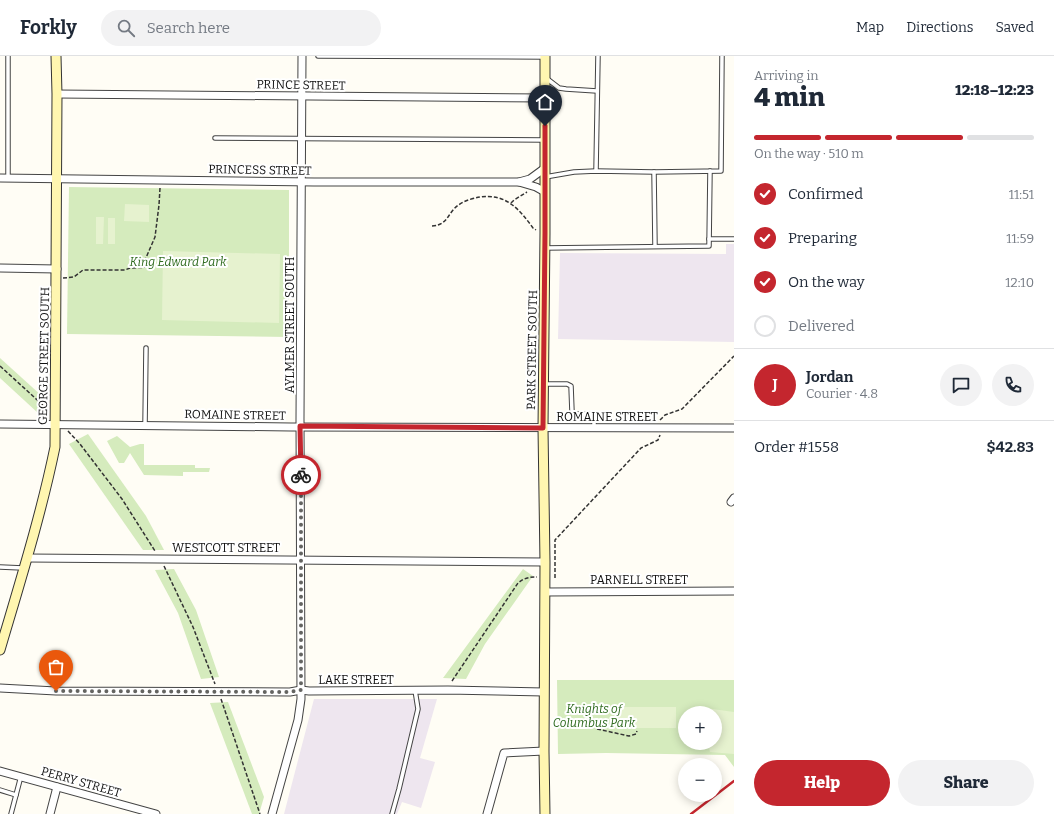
<!DOCTYPE html>
<html lang="en">
<head>
<meta charset="utf-8">
<style>
  body { margin:0; font-family:Bitter,serif; background:#f2f2f3; color:#1f2937; height:100vh; display:flex; flex-direction:column; font-size:15px; white-space:nowrap }
  * { box-sizing:border-box; margin:0 }
  p { font-size:13px; color:#747a83 }
  .icon { flex:none; width:22px; height:22px; fill:none; stroke:currentColor; stroke-width:2; stroke-linecap:round; stroke-linejoin:round }
  .map { position:relative; flex:1; overflow:hidden }
  .side { display:flex; flex-direction:column; background:#fff; width:320px }
  .side>* { flex:none }
  .controls { position:absolute; left:678px; top:650px; display:grid; gap:8px }
  .controls a { display:grid; place-items:center; width:44px; height:44px; border-radius:50%; background:#fff; box-shadow:0 2px 10px #0003; font-size:20px }
  .pin { position:absolute; display:grid; place-items:center; width:34px; height:34px; color:#fff; margin:-41px -17px; border-radius:50% 50% 50% 0; rotate:-45deg; box-shadow:0 0 4px #0007 }
  .pin .icon { rotate:45deg }
  .courier { position:absolute; display:grid; place-items:center; width:40px; height:40px; margin:-20px; border:3px solid #c4262e; border-radius:50%; background:#fff; color:#222; box-shadow:0 1px 5px #0007 }
  .headline em { font-style:normal; font-weight:800 }
  .headline div { display:flex; flex-direction:column-reverse }
  .headline { display:flex; align-items:center; justify-content:space-between; height:68px; padding:0 20px }
  h1 { font-size:26px; font-weight:800; line-height:30px }
  .bar { display:grid; grid-template-columns:repeat(4,1fr); gap:6px 4px; align-content:center; height:48px; padding:0 20px }
  .bar i { height:5px; border-radius:3px; background:#e0e1e3 }
  .bar .current { background:#c4262e }
  .bar p { grid-column:span 4 }
  .line { display:flex; align-items:center; gap:10px; padding:0 20px; border-top:1px solid #e0e1e3 }
  .line div { flex:1 }
  .round { display:grid; place-items:center; flex:none; width:42px; height:42px; border-radius:21px; background:#f2f2f3 }
  ol { padding:0 20px; list-style:none }
  li { display:flex; align-items:center; gap:12px; height:44px }
  li p { margin-inline-start:auto }
  li .icon { padding:4px; border-radius:50%; background:#c4262e; color:#fff; stroke-width:4 }
  li:last-child { color:#747a83 }
  li i { width:22px; height:22px; border:2px solid #e0e1e3; border-radius:50% }
  .button { display:flex; gap:8px; margin-top:auto; padding:8px 20px }
  .button a { flex:1; height:46px; border-radius:24px; background:#c4262e; color:#fff; font-size:16px; font-weight:800; line-height:46px; text-align:center }
  .button a+a { background:#f2f2f3; color:#1f2937 }
  header { display:flex; align-items:center; gap:24px; box-sizing:border-box; height:56px; padding:0 20px; background:#fff; border-bottom:1px solid #e0e1e3 }
  header strong { font-size:19px }
  nav { display:flex; gap:22px; margin-inline-start:auto; font-size:14px }
  .search { width:280px; height:36px; background:#f2f2f3; display:flex; align-items:center; gap:10px; box-sizing:border-box; padding:0 14px; border-radius:22px; color:#747a83; font-size:15px }
  main { display:flex; flex:1; min-height:0 }
  .map>svg:first-child { display:block }
  .industrial { fill:#eee6ef }
  .green { fill:#d5ebbd; fill-rule:evenodd }
  .pitch { fill:#e6f2cf }
  .lines { fill:none; stroke-linecap:round; stroke-linejoin:round }
  .service-casing { stroke:#444; stroke-width:5.5 }
  .minor-casing { stroke:#444; stroke-width:9 }
  .secondary-casing { stroke:#333; stroke-width:11 }
  .path { stroke:#333; stroke-width:1.5; stroke-dasharray:4 2; stroke-linecap:butt }
  .service { stroke:#fff; stroke-width:3.5 }
  .minor { stroke:#fff; stroke-width:7 }
  .secondary { stroke:#fff6b0; stroke-width:9 }
  .rail { stroke:#c4262e; stroke-width:2.5 }
  .done { stroke:#646461; stroke-width:4; stroke-dasharray:0 7.2 }
  .route { stroke:#c4262e; stroke-width:5 }
  .labels { text-anchor:middle; dominant-baseline:central; stroke-width:4; stroke-linejoin:round; paint-order:stroke }
  .street-label { font-size:12px; fill:#111; stroke:#fff }
  .park-label { font-size:12px; font-style:italic; fill:#2f6b1f; stroke:#fff }
</style>
</head>
<body>
<header>
<strong>Forkly</strong>
<div class="search"><svg class="icon" aria-label="search" viewBox="0 0 24 24"><circle cx="10" cy="10" r="6"/><path d="M15 15l6 6"/></svg>Search here</div>
<nav><a>Map</a><a>Directions</a><a>Saved</a></nav>
</header>
<main>
<div class="map">
<svg width="734" height="758" viewBox="0 0 734 758">
  <rect width="100%" height="100%" fill="#fffdf5"/>
  <g class="industrial">
    <polygon points="726,188 734,188 734,286 558,283 560,197 726,198"/>
    <polygon points="314,643 437,643 420,702 435,706 421,752 402,746 397,758 284,758"/>
  </g>
  <g class="green">
    <polygon points="69,131 289,134 289,281 67,278"/>
    <polygon points="0,302 43,341 38,357 0,322"/>
    <polygon points="88,378 146,460 164,494 143,494 69,388"/>
    <polygon points="117,380 130,391 140,388 144,388 144,409 195,409 195,412 210,412 209,416 183,416 183,420 144,419 130,397 124,407 119,407 107,385"/>
    <polygon points="174,513 196,554 219,621 201,623 178,557 155,514"/>
    <polygon points="523,513 533,520 485,588 466,623 443,622"/>
    <path d="M 557,624 L 734,624 L 734,711 L 725,699 L 606,697 L 558,698 ZM 685,657 L 715,657 L 715,687 L 685,687 Z"/>
    <polygon points="228,646 264,741 259,758 252,758 210,647"/>
  </g>
  <g class="pitch">
    <polygon points="125,148 149,149 149,166 124,165"/>
    <polygon points="96,161 104,161 103,188 96,188"/>
    <rect x="108" y="162" width="7" height="26"/>
    <polygon points="163,195 280,198 279,267 162,264"/>
    <rect x="619" y="651" width="57" height="21"/>
    <polygon points="705,652 734,656 734,698 710,696 708,687 715,687 715,657 705,657"/>
  </g>
  <g class="lines">
    <g class="service-casing">
      <g id="service">
        <polyline points="8,0 8,122"/>
        <polyline points="318,0 545,1"/>
        <polyline points="546,22 559,32 566,33 597,35"/>
        <polyline points="215,82 544,84"/>
        <polyline points="596,115 598,0"/>
        <polyline points="654,116 655,190"/>
        <polyline points="545,121 574,116 596,115 654,116 721,115 722,0"/>
        <polyline points="709,183 734,183"/>
        <polyline points="545,192 709,190 710,115"/>
        <polyline points="544,328 567,328 571,330 572,356 574,358 594,358 594,372"/>
        <polyline points="145,369 146,292"/>
        <polyline points="0,511 23,512"/>
        <polyline points="0,734 16,739"/>
        <polyline points="11,758 21,720"/>
        <polyline points="392,758 399,733 418,653 415,634"/>
      </g>
    </g>
    <g class="minor-casing">
      <g id="minor">
        <polyline points="57,38 545,42"/>
        <polyline points="0,122 314,126 519,126 530,123 545,112"/>
        <polyline points="519,126 536,131 545,136"/>
        <polyline points="0,212 57,213"/>
        <polyline points="0,368 291,371 734,372"/>
        <polyline points="731,446 734,442"/>
        <polyline points="27,502 545,506"/>
        <polyline points="545,536 734,535"/>
        <polyline points="0,632 56,635 290,636 301,634 309,635 448,634 544,636"/>
        <polyline points="0,715 156,758"/>
        <polyline points="50,758 57,731"/>
        <polyline points="272,758 298,664 301,643 300,363 302,0"/>
        <polyline points="487,758 504,697 544,695"/>
      </g>
    </g>
    <g class="secondary-casing">
      <g id="secondary">
        <path d="M 0,594 C 20,526 41,459 55,391 L 57,38 L 56,0"/>
        <polyline points="545,758 544,695 545,506 543,372 545,177 545,0"/>
      </g>
    </g>
    <g class="path">
      <polyline points="511,147 514,144 527,136"/>
      <path d="M 432,170 C 449,169 447,156 460,148 C 466,144 474,142 480,141 C 506,137 520,154 533,172 L 536,174"/>
      <polyline points="142,211 155,181 159,149 160,132"/>
      <polyline points="63,222 74,221 83,214 125,214 130,212 150,211"/>
      <polyline points="0,310 46,352"/>
      <polyline points="660,364 665,359 682,353 734,300"/>
      <polyline points="68,375 80,388 122,443 155,495"/>
      <polyline points="164,510 193,571 215,628"/>
      <polyline points="555,522 555,484 641,392 658,384 660,379"/>
      <path d="M 452,625 L 518,527 C 524,522 529,521 537,521"/>
      <polyline points="221,643 260,758"/>
      <polyline points="597,673 629,680 636,678 637,675"/>
    </g>
    <use href="#service" class="service"/>
    <use href="#minor" class="minor"/>
    <use href="#secondary" class="secondary"/>
    <polyline class="rail" points="691,758 734,725"/>
  </g>
  <g class="lines">
    <polyline class="done" points="56,635 290,636 301,634 301,419"/>
    <polyline class="route" points="301,419 300,370 543,372 545,177 545,70"/>
  </g>
  <g class="labels">
    <g class="street-label">
      <text transform="translate(301 29) rotate(1)">PRINCE STREET</text>
      <text transform="translate(260 114) rotate(1)">PRINCESS STREET</text>
      <text transform="translate(290 269) rotate(-90)">AYLMER STREET SOUTH</text>
      <text transform="translate(532 294) rotate(-89)">PARK STREET SOUTH</text>
      <text transform="translate(44 300) rotate(-89)">GEORGE STREET SOUTH</text>
      <text transform="translate(235 359) rotate(1)">ROMAINE STREET</text>
      <text x="607" y="361">ROMAINE STREET</text>
      <text x="226" y="492">WESTCOTT STREET</text>
      <text x="639" y="524">PARNELL STREET</text>
      <text x="356" y="624">LAKE STREET</text>
      <text transform="translate(81 726) rotate(16)">PERRY STREET</text>
    </g>
    <g class="park-label">
      <text x="178" y="206">King Edward Park</text>
      <text x="594" y="653">Knights of<tspan x="594" dy="14">Columbus Park</tspan></text>
    </g>
  </g>
</svg>
<div class="controls">
<a>+</a>
<a>−</a>
</div>
<div class="pin" style="left:56px;top:635px;background:#ea580c"><svg class="icon" aria-label="bag" viewBox="0 0 24 24"><path d="M5 8h14l-1 12H6zM9 8a3 3 0 0 1 6 0"/></svg></div>
<div class="pin" style="left:545px;top:70px;background:#1f2937"><svg class="icon" aria-label="home" viewBox="0 0 24 24"><path d="M3 11l9-7 9 7M6 9v11h12V9"/></svg></div>
<div class="courier" style="left:301px;top:419px"><svg class="icon" aria-label="bike" viewBox="0 0 24 24"><circle cx="6" cy="16" r="4"/><circle cx="18" cy="16" r="4"/><path d="M6 16l4-8h5l3 8M10 8l3 8H6M13 5h3"/></svg></div>
</div>
<section class="side">
<div class="headline"><div><h1>4 min</h1><p>Arriving in</p></div><em>12:18–12:23</em></div>
<div class="bar"><i class="current"></i><i class="current"></i><i class="current"></i><i></i><p>On the way · 510 m</p></div>
<ol>
<li><svg class="icon" aria-label="check" viewBox="0 0 24 24"><path d="M5 12l5 5 9-10"/></svg>Confirmed<p>11:51</p></li>
<li><svg class="icon" aria-label="check" viewBox="0 0 24 24"><path d="M5 12l5 5 9-10"/></svg>Preparing<p>11:59</p></li>
<li><svg class="icon" aria-label="check" viewBox="0 0 24 24"><path d="M5 12l5 5 9-10"/></svg>On the way<p>12:10</p></li>
<li><i></i>Delivered</li>
</ol>
<div class="line" style="height:72px"><b class="round" style="background:#c4262e;color:#fff">J</b><div><b>Jordan</b><p>Courier · 4.8</p></div><a class="round"><svg class="icon" aria-label="chat" viewBox="0 0 24 24"><path d="M4 5h16v11H9l-5 4z"/></svg></a><a class="round"><svg class="icon" aria-label="phone" viewBox="0 0 24 24"><path d="M5 4h4l2 5-3 2q2 4 5 5l2-3 5 2v4C11 20 4 13 5 4z"/></svg></a></div>
<div class="line" style="height:52px"><div>Order #1558</div><b>$42.83</b></div>
<div class="button"><a>Help</a><a>Share</a></div>
</section>
</main>
</body>
</html>
